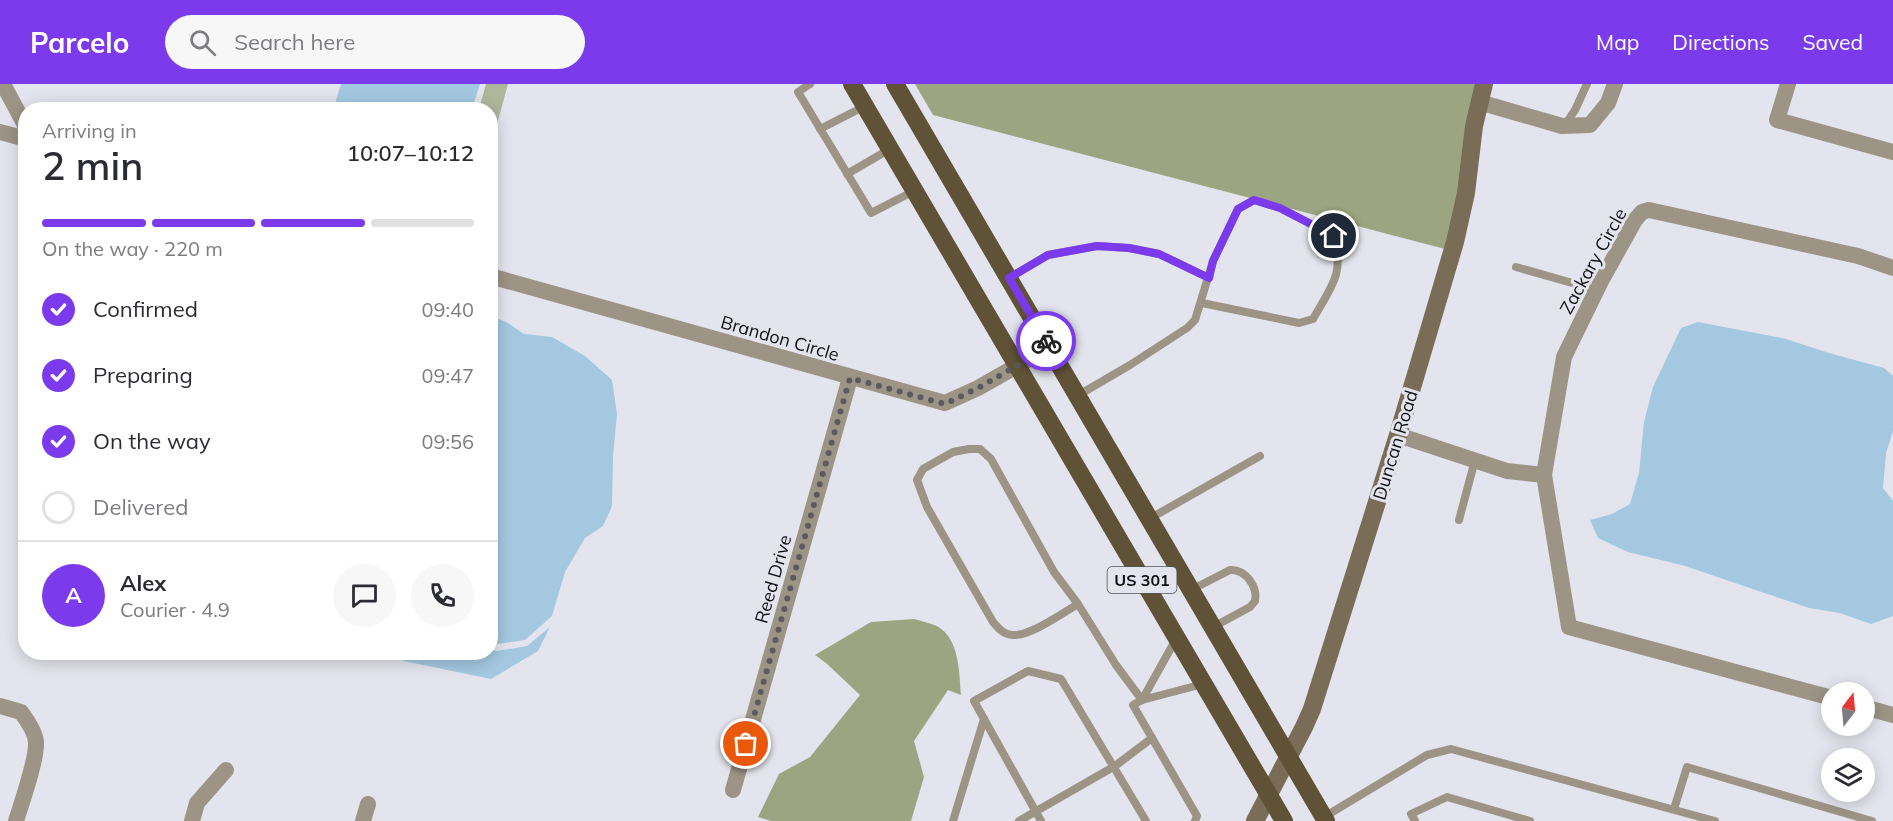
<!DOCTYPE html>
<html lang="en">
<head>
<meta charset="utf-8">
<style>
  body { margin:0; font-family:Mulish,sans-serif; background:#f7f7f7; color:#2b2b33; height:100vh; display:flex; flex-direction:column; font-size:22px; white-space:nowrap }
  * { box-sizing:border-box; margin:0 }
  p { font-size:20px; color:#7c7c81 }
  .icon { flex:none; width:33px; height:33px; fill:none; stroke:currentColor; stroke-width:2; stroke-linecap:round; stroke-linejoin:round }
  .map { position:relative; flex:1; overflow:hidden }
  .drawer { position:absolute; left:18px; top:18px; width:480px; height:558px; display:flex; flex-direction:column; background:#fff; border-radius:24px; box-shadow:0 3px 15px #0003 }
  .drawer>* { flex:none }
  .needle { width:39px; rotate:16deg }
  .controls { position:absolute; left:1821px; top:598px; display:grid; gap:12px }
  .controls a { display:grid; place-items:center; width:54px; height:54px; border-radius:50%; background:#fff; box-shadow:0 3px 15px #0003; font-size:30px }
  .pin { position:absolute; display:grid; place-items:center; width:51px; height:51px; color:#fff; margin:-26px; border:3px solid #fff; border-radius:50%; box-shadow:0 2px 6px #0007 }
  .courier { position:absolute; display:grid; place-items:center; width:60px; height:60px; margin:-30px; border:4px solid #7c3aed; border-radius:50%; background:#fff; color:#222; box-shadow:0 2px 8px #0007 }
  .summary em { font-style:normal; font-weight:600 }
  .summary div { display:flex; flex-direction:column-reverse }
  .summary { display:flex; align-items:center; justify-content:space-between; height:102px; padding:0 24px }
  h1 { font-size:39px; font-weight:600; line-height:45px }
  .bar { display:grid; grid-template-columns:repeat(4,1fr); gap:9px 6px; align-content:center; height:72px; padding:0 24px }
  .bar i { height:8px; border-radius:4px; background:#e1e1e2 }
  .bar .on { background:#7c3aed }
  .bar p { grid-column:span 4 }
  .line { display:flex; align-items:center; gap:15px; padding:0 24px; border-top:2px solid #e1e1e2 }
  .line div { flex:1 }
  .round { display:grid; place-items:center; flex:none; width:63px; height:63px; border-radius:32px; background:#f7f7f7 }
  ol { padding:0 24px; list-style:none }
  li { display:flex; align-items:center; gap:18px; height:66px }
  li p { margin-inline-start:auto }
  li .icon { padding:6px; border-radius:50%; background:#7c3aed; color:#fff; stroke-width:4 }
  li:last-child { color:#7c7c81 }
  li i { width:33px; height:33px; border:3px solid #e1e1e2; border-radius:50% }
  header { display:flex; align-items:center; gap:36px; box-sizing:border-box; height:84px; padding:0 30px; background:#7c3aed; color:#fff }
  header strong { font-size:28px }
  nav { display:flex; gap:33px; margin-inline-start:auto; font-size:21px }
  .search { width:420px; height:54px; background:#f7f7f7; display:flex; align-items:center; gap:15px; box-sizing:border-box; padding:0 21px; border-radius:33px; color:#7c7c81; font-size:22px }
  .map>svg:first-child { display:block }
  .green { fill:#afb69c }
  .forest { fill:#9ca581 }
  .water { fill:#a3c8e0 }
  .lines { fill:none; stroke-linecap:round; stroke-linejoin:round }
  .lane { stroke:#9c9485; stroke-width:8 }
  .street { stroke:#9c9485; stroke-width:16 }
  .secondary { stroke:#796d58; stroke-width:18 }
  .primary { stroke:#605237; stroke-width:18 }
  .done { stroke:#5a5a60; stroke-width:6; stroke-dasharray:0 10.8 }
  .route { stroke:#7c3aed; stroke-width:8 }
  .labels { text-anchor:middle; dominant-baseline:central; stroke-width:6; stroke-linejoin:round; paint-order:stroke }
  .shield { fill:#e4e4ee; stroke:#4f4f55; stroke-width:1.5 }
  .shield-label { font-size:16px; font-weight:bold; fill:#0f0f13 }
  .street-label { font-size:18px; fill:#0f0f13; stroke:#e4e4ee }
</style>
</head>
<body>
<header>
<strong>Parcelo</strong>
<div class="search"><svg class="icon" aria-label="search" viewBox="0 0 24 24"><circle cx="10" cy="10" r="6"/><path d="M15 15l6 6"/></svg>Search here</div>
<nav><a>Map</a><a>Directions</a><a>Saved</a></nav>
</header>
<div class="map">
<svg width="1893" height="737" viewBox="0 0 1893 737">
  <rect width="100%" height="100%" fill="#e4e4ee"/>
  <polygon class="green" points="486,0 508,0 496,44 491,50 490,26 479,25"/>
  <g class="forest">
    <polygon points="915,0 1476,0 1459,108 1445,165 933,31"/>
    <path d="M 914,535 C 921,537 930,539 937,542 C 960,555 959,589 961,611 L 948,606 L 914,657 L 924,693 L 911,737 L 771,737 L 758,733 L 779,690 L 810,673 L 860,611 L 826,579 L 815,571 L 871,538 Z"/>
  </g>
  <g class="water">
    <polygon points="341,0 480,0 472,25 338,25 336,16"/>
    <polygon points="491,232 506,238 524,250 552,253 585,272 612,296 617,330 613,372 612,422 603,442 585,454 565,488 552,532 525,556 497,560 490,559"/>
    <polygon points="1698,238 1786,255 1829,269 1884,284 1893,292 1893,347 1886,369 1883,404 1893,417 1893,532 1871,540 1840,529 1809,524 1685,482 1628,468 1598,454 1590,436 1612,430 1630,420 1639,389 1644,338 1653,303 1681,244"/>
    <polygon points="550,543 538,567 491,595 404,577 382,569 490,568 491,566 497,567 527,562"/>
  </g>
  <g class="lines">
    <g class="lane">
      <polyline points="810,0 798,8 871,129 914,107"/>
      <polyline points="1565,41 1575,26 1587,0"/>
      <polyline points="820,45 865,22"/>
      <polyline points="847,90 890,65"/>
      <polyline points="1516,183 1597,206"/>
      <polyline points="1009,194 1048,171 1097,162 1129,164 1159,170 1209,194"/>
      <path d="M 1077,312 L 1130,281 L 1187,244 L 1195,236 L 1213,177 L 1238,125 L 1254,116 L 1280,124 L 1334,152 C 1345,190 1331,203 1313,235 L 1299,239 L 1202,219"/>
      <polyline points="1149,435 1260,372"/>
      <polyline points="1459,436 1475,376"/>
      <path d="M 1191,506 L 1230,486 C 1245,485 1258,502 1255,517 L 1250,523 L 1213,543"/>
      <path d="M 1078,520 C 1063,529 1029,553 1012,551 C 1004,551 998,544 993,538 L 927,423 L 917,396 L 923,385 L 953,368 L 969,365 L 980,365 L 991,375 L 1054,488 L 1078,520 L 1116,581 L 1142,616 L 1133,621 L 1197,732 L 1195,737"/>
      <polyline points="1176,555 1142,616 1203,600"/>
      <polyline points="1674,725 1687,683 1872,737"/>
      <polyline points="1324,733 1427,671 1451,665 1715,737"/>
      <polyline points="953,737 984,635"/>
      <polyline points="1019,737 1115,682 1152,654"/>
      <polyline points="1041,737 974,617 1028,587 1061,595 1146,737"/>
      <polyline points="1415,737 1411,730 1447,713 1530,737"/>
    </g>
    <g class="street">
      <polyline points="3,0 26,43"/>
      <polyline points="1788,0 1777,36 1893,68"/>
      <polyline points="1479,18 1562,42 1590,41 1608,19 1615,0"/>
      <polyline points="0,48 26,55"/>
      <polyline points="490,192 945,319 978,304 1050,263"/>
      <polyline points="1398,351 1507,387 1544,391"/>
      <polyline points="1832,614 1569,543 1544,391 1564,273 1601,197 1635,136 1642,128 1649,126 1858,172 1893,184"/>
      <path d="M 0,622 L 21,628 C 27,636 35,647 36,658 C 37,675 22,718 16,737"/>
      <polyline points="1864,623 1893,631"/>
      <polyline points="733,706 850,294"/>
      <polyline points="192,737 197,719 226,686"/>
      <polyline points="363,737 368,720"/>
    </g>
    <polyline class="secondary" points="1255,737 1304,643 1312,625 1398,351 1455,158 1466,109 1474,42 1484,0"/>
    <g class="primary">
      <polyline points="852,0 1284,737"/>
      <polyline points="895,0 1326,737"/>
    </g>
  </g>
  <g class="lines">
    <polyline class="done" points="746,660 850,294 945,320 978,304 1050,263 1046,257"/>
    <polyline class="route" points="1046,257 1009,194 1048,171 1097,162 1129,164 1159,170 1209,194 1213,177 1238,125 1254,116 1280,124 1334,152"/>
  </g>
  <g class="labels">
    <rect class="shield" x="1107.5" y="483" width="69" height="26" rx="4.5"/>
    <g class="shield-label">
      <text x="1142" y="496">US 301</text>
    </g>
    <g class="street-label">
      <text transform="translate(1593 177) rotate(-61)">Zackary Circle</text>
      <text transform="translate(780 254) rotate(16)">Brandon Circle</text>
      <text transform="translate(1395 361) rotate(-73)">Duncan Road</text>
      <text transform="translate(773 495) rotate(-74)">Reed Drive</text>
    </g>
  </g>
</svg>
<div class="controls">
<a><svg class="needle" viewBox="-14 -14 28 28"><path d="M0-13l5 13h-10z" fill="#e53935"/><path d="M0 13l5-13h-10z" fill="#7c7c81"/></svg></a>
<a><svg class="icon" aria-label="layers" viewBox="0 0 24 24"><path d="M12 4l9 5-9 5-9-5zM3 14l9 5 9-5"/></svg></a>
</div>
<div class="pin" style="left:746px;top:660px;background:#ea580c"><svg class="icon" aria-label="bag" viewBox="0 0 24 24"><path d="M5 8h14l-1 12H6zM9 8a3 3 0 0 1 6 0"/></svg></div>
<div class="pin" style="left:1334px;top:152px;background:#1f2937"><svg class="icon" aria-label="home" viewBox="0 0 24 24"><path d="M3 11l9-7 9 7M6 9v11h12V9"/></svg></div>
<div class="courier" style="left:1046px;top:257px"><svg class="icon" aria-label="bike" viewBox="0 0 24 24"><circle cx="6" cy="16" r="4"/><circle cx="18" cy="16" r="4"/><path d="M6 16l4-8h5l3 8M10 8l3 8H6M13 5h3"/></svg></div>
<section class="drawer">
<div class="summary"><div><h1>2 min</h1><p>Arriving in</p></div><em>10:07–10:12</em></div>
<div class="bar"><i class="on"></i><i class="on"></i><i class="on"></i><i></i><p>On the way · 220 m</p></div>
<ol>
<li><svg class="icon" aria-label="check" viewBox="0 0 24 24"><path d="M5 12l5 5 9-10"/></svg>Confirmed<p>09:40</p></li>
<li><svg class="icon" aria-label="check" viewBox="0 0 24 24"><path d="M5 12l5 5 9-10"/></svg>Preparing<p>09:47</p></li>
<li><svg class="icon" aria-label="check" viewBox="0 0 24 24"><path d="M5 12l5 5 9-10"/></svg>On the way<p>09:56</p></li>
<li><i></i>Delivered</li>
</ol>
<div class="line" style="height:108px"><b class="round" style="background:#7c3aed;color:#fff">A</b><div><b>Alex</b><p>Courier · 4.9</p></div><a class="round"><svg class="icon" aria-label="chat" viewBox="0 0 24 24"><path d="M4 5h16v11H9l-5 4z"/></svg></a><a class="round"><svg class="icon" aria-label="phone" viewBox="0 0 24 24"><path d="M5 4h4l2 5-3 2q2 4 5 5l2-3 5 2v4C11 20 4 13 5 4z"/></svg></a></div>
</section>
</div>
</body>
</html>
